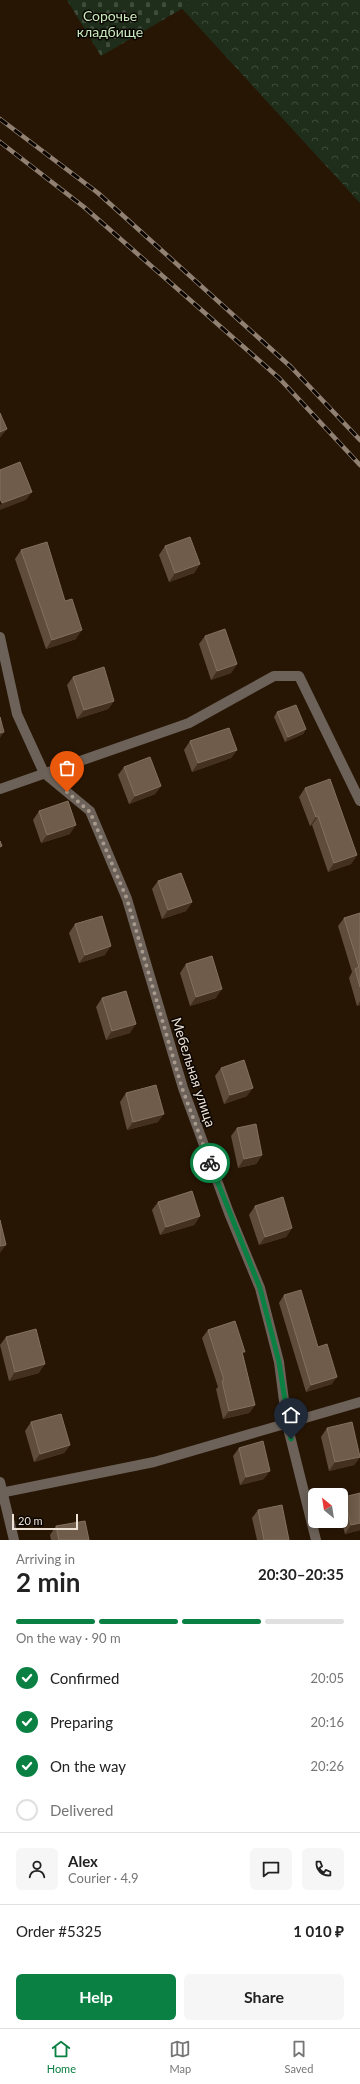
<!DOCTYPE html>
<html lang="en">
<head>
<meta charset="utf-8">
<style>
  body { margin:0; font-family:Lato,sans-serif; background:#f6f6f6; color:#222; height:100vh; display:flex; flex-direction:column; font-size:15px; white-space:nowrap }
  * { box-sizing:border-box; margin:0 }
  p { font-size:13px; color:#767676 }
  .icon { flex:none; width:22px; height:22px; fill:none; stroke:currentColor; stroke-width:2; stroke-linecap:round; stroke-linejoin:round }
  .map { position:relative; height:1540px; overflow:hidden }
  .drawer { display:flex; flex-direction:column; background:#fff; flex:1 }
  .drawer>* { flex:none }
  .needle { width:26px; rotate:330deg }
  .controls { position:absolute; left:308px; top:1488px; display:grid; gap:8px }
  .controls a { display:grid; place-items:center; width:40px; height:40px; border-radius:6px; background:#fff; box-shadow:0 2px 10px #0003; font-size:20px }
  .scale { position:absolute; left:12px; bottom:10px; width:66px; box-sizing:border-box; padding-left:4px; border:2px solid #ede1d5; border-top:0; font-size:11px; line-height:14px; white-space:nowrap; color:#ede1d5; -webkit-text-stroke:3px #0b0501; paint-order:stroke }
  .pin { position:absolute; display:grid; place-items:center; width:34px; height:34px; color:#fff; margin:-41px -17px; border-radius:50% 50% 50% 0; rotate:-45deg; box-shadow:0 0 4px #0007 }
  .pin .icon { rotate:45deg }
  .courier { position:absolute; display:grid; place-items:center; width:40px; height:40px; margin:-20px; border:3px solid #0b8043; border-radius:50%; background:#fff; color:#222; box-shadow:0 1px 5px #0007 }
  .overview em { font-style:normal; font-weight:700 }
  .overview div { display:flex; flex-direction:column-reverse }
  .overview { display:flex; align-items:center; justify-content:space-between; height:68px; padding:0 16px }
  h1 { font-size:26px; font-weight:700; line-height:30px }
  .bar { display:grid; grid-template-columns:repeat(4,1fr); gap:6px 4px; align-content:center; height:48px; padding:0 16px }
  .bar i { height:5px; border-radius:3px; background:#e0e0e0 }
  .bar .current { background:#0b8043 }
  .bar p { grid-column:span 4 }
  .line { display:flex; align-items:center; gap:10px; padding:0 16px; border-top:1px solid #e0e0e0 }
  .line div { flex:1 }
  .round { display:grid; place-items:center; flex:none; width:42px; height:42px; border-radius:6px; background:#f6f6f6 }
  ol { padding:0 16px; list-style:none }
  li { display:flex; align-items:center; gap:12px; height:44px }
  li p { margin-inline-start:auto }
  li .icon { padding:4px; border-radius:50%; background:#0b8043; color:#fff; stroke-width:4 }
  li:last-child { color:#767676 }
  li i { width:22px; height:22px; border:2px solid #e0e0e0; border-radius:50% }
  .action { display:flex; gap:8px; margin-top:auto; padding:8px 16px }
  .action a { flex:1; height:46px; border-radius:6px; background:#0b8043; color:#fff; font-size:16px; font-weight:700; line-height:46px; text-align:center }
  .action a+a { background:#f6f6f6; color:#222 }
  .dock { display:flex; justify-content:space-around; align-items:center; height:56px; border-top:1px solid #e0e0e0; background:#fff; font-size:11px; color:#767676 }
  .dock a { display:grid; justify-items:center; gap:2px }
  .dock .current { color:#0b8043 }
  .map>svg:first-child { display:block }
  .forest { fill:url(#forest-crowns) }
  .cemetery { fill:url(#cemetery-stones) }
  .lines { fill:none; stroke-linecap:round; stroke-linejoin:round }
  .minor { stroke:#6c6259; stroke-width:10 }
  .rail-casing { stroke:#908173; stroke-width:4.5 }
  .rail { stroke:#0b0501; stroke-width:3; stroke-dasharray:9; stroke-linecap:butt }
  .wall { fill:#604c3a }
  .shaded-wall { fill:#43301e }
  .building { fill:#6f5c4a; stroke:#837160 }
  .done { stroke:#a89a8c; stroke-width:4; stroke-dasharray:0 7.2 }
  .route { stroke:#0b8043; stroke-width:5 }
  .labels { text-anchor:middle; dominant-baseline:central; stroke-width:3; stroke-linejoin:round; paint-order:stroke }
  .park-label { font-size:14px; fill:#c6e9bb; stroke:#0b0501 }
  .street-label { font-size:14px; fill:#ede1d5; stroke:#0b0501 }
</style>
</head>
<body>
<div class="map">
<svg width="360" height="1540" viewBox="0 0 360 1540">
  <defs>
    <pattern id="forest-crowns" width="20" height="18" patternUnits="userSpaceOnUse"><rect width="20" height="18" fill="#1e2e1a"/><path d="M2 6a3 3 0 1 1 6 0M12 15a3 3 0 1 1 6 0" fill="none" stroke="#3f4c3a"/></pattern>
    <pattern id="cemetery-stones" width="16" height="16" patternUnits="userSpaceOnUse"><rect width="16" height="16" fill="#1e2e1a"/><path d="M2 7V4a2 2 0 0 1 4 0v3zM10 15v-3a2 2 0 0 1 4 0v3z" fill="#3f4c3a"/></pattern>
  </defs>
  <rect width="100%" height="100%" fill="#281605"/>
  <polygon class="forest" points="174,0 360,0 360,203"/>
  <polygon class="cemetery" points="67,0 197,0 101,56"/>
  <g class="lines">
    <g class="minor">
      <polyline points="0,637 17,714 44,773 90,811 127,899 183,1088 229,1213 260,1288 279,1362 287,1424 316,1540"/>
      <polyline points="0,789 189,723 274,676 299,676 360,801"/>
      <polyline points="0,1482 14,1540"/>
      <polyline points="0,1493 154,1462 360,1402"/>
    </g>
    <g class="rail-casing">
      <g id="rail">
        <polyline points="0,119 98,193 291,367 360,440"/>
        <polyline points="0,142 84,207 279,378 360,465"/>
      </g>
    </g>
    <use href="#rail" class="rail"/>
  </g>
  <g class="wall">
    <polygon points="165,546 200,564 194,573 169,582 159,555"/>
    <polygon points="21,550 76,639 46,649 15,559"/>
    <polygon points="205,636 237,664 231,673 211,680 199,644"/>
    <polygon points="73,677 114,701 108,709 77,719 67,685"/>
    <polygon points="277,712 306,729 303,734 285,742 274,717"/>
    <polygon points="190,741 237,750 231,758 192,772 184,750"/>
    <polygon points="124,767 161,786 155,794 129,804 118,775"/>
    <polygon points="305,788 357,855 351,864 328,872 312,825 310,826 299,797"/>
    <polygon points="39,811 70,834 41,843 33,820"/>
    <polygon points="158,881 192,902 186,911 162,919 152,889"/>
    <polygon points="360,913 360,1005 357,1006 349,978 352,972 338,926 344,918"/>
    <polygon points="75,924 105,955 79,963 69,933"/>
    <polygon points="186,964 216,998 190,1006 180,973"/>
    <polygon points="102,998 130,1033 106,1040 96,1007"/>
    <polygon points="221,1068 247,1096 224,1104 215,1076"/>
    <polygon points="126,1093 158,1122 127,1130 120,1102"/>
    <polygon points="237,1128 262,1155 256,1164 238,1168 231,1136"/>
    <polygon points="158,1202 200,1216 194,1225 160,1235 152,1210"/>
    <polygon points="255,1206 292,1228 286,1237 259,1245 249,1215"/>
    <polygon points="284,1295 318,1347 332,1384 306,1392 279,1303"/>
    <polygon points="208,1330 243,1355 255,1405 249,1413 223,1419 216,1389 218,1387 202,1338"/>
    <polygon points="6,1337 39,1373 9,1381 0,1345"/>
    <polygon points="31,1422 70,1445 64,1453 34,1462 25,1431"/>
    <polygon points="327,1428 360,1457 354,1465 329,1471 321,1437"/>
    <polygon points="239,1448 264,1479 240,1485 233,1456"/>
    <polygon points="344,1497 360,1530 345,1534 341,1518 341,1501"/>
    <polygon points="258,1510 289,1540 257,1540 252,1518"/>
    <polygon points="56,1526 89,1540 51,1540 50,1535"/>
  </g>
  <g class="shaded-wall">
    <polygon points="7,429 0,438 0,432"/>
    <polygon points="32,492 26,500 0,510 0,505 2,503"/>
    <polygon points="200,564 194,573 169,582 175,573"/>
    <polygon points="82,630 76,639 46,649 52,640"/>
    <polygon points="237,664 231,673 211,680 217,671"/>
    <polygon points="114,701 108,709 77,719 84,710"/>
    <polygon points="306,729 303,734 285,742 288,737"/>
    <polygon points="4,732 0,738 0,733"/>
    <polygon points="237,750 231,758 192,772 198,763"/>
    <polygon points="161,786 155,794 129,804 135,796"/>
    <polygon points="318,816 312,825 310,826 316,817"/>
    <polygon points="76,825 70,834 41,843 47,835"/>
    <polygon points="357,855 351,864 328,872 334,863"/>
    <polygon points="192,902 186,911 162,919 168,910"/>
    <polygon points="111,946 105,955 79,963 85,955"/>
    <polygon points="222,989 216,998 190,1006 196,997"/>
    <polygon points="360,1001 360,1005 357,1006"/>
    <polygon points="136,1024 130,1033 106,1040 112,1031"/>
    <polygon points="253,1088 247,1096 224,1104 230,1095"/>
    <polygon points="164,1114 158,1122 127,1130 133,1122"/>
    <polygon points="262,1155 256,1164 238,1168 244,1159"/>
    <polygon points="200,1216 194,1225 160,1235 166,1227"/>
    <polygon points="292,1228 286,1237 259,1245 265,1237"/>
    <polygon points="6,1245 0,1253 0,1246"/>
    <polygon points="45,1364 39,1373 9,1381 15,1372"/>
    <polygon points="337,1377 332,1384 306,1392 311,1385"/>
    <polygon points="255,1405 249,1413 223,1419 229,1411"/>
    <polygon points="70,1445 64,1453 34,1462 40,1454"/>
    <polygon points="360,1457 354,1465 329,1471 335,1462"/>
    <polygon points="270,1471 264,1479 240,1485 246,1477"/>
    <polygon points="360,1523 360,1530 345,1534 351,1525"/>
  </g>
  <g class="building">
    <polygon points="0,413 7,429 0,432"/>
    <polygon points="20,462 32,492 2,503 0,499 0,470"/>
    <polygon points="190,537 200,564 175,573 165,546"/>
    <polygon points="47,542 65,601 72,599 82,630 52,640 21,550"/>
    <polygon points="225,629 237,664 217,671 205,636"/>
    <polygon points="104,667 114,701 84,710 73,677"/>
    <polygon points="296,705 306,729 288,737 277,712"/>
    <polygon points="0,717 4,732 0,733"/>
    <polygon points="229,728 237,750 198,763 190,741"/>
    <polygon points="150,757 161,786 135,796 124,767"/>
    <polygon points="330,779 357,855 334,863 318,816 316,817 305,788"/>
    <polygon points="68,801 76,825 47,835 39,811"/>
    <polygon points="0,841 2,846 0,847"/>
    <polygon points="181,873 192,902 168,910 158,881"/>
    <polygon points="360,913 360,987 355,969 359,967 344,918"/>
    <polygon points="102,916 111,946 85,955 75,924"/>
    <polygon points="212,956 222,989 196,997 186,964"/>
    <polygon points="126,991 136,1024 112,1031 102,998"/>
    <polygon points="244,1060 253,1088 230,1095 221,1068"/>
    <polygon points="156,1085 164,1114 133,1122 126,1093"/>
    <polygon points="256,1124 262,1155 244,1159 237,1128"/>
    <polygon points="192,1191 200,1216 166,1227 158,1202"/>
    <polygon points="283,1197 292,1228 265,1237 255,1206"/>
    <polygon points="0,1220 6,1245 0,1246"/>
    <polygon points="301,1290 318,1347 327,1344 337,1377 311,1385 284,1295"/>
    <polygon points="235,1321 245,1352 242,1352 255,1405 229,1411 222,1381 224,1380 208,1330"/>
    <polygon points="36,1329 45,1364 15,1372 6,1337"/>
    <polygon points="61,1414 70,1445 40,1454 31,1422"/>
    <polygon points="352,1422 360,1457 335,1462 327,1428"/>
    <polygon points="263,1441 270,1471 246,1477 239,1448"/>
    <polygon points="360,1493 360,1523 351,1525 344,1497"/>
    <polygon points="282,1505 289,1540 264,1540 258,1510"/>
    <polygon points="85,1521 89,1540 59,1540 56,1526"/>
  </g>
  <g class="lines">
    <polyline class="done" points="67,792 90,812 127,899 182,1088 210,1163"/>
    <polyline class="route" points="210,1163 260,1288 279,1362 291,1439"/>
  </g>
  <g class="labels">
    <g class="park-label">
      <text x="110" y="15">Сорочье<tspan x="110" dy="16">кладбище</tspan></text>
    </g>
    <g class="street-label">
      <text transform="translate(194 1072) rotate(72)">Мебельная улица</text>
    </g>
  </g>
</svg>
<div class="controls">
<a><svg class="needle" viewBox="-14 -14 28 28"><path d="M0-13l5 13h-10z" fill="#e53935"/><path d="M0 13l5-13h-10z" fill="#767676"/></svg></a>
</div>
<div class="scale">20 m</div>
<div class="pin" style="left:67px;top:792px;background:#ea580c"><svg class="icon" aria-label="bag" viewBox="0 0 24 24"><path d="M5 8h14l-1 12H6zM9 8a3 3 0 0 1 6 0"/></svg></div>
<div class="pin" style="left:291px;top:1439px;background:#1f2937"><svg class="icon" aria-label="home" viewBox="0 0 24 24"><path d="M3 11l9-7 9 7M6 9v11h12V9"/></svg></div>
<div class="courier" style="left:210px;top:1163px"><svg class="icon" aria-label="bike" viewBox="0 0 24 24"><circle cx="6" cy="16" r="4"/><circle cx="18" cy="16" r="4"/><path d="M6 16l4-8h5l3 8M10 8l3 8H6M13 5h3"/></svg></div>
</div>
<section class="drawer">
<div class="overview"><div><h1>2 min</h1><p>Arriving in</p></div><em>20:30–20:35</em></div>
<div class="bar"><i class="current"></i><i class="current"></i><i class="current"></i><i></i><p>On the way · 90 m</p></div>
<ol>
<li><svg class="icon" aria-label="check" viewBox="0 0 24 24"><path d="M5 12l5 5 9-10"/></svg>Confirmed<p>20:05</p></li>
<li><svg class="icon" aria-label="check" viewBox="0 0 24 24"><path d="M5 12l5 5 9-10"/></svg>Preparing<p>20:16</p></li>
<li><svg class="icon" aria-label="check" viewBox="0 0 24 24"><path d="M5 12l5 5 9-10"/></svg>On the way<p>20:26</p></li>
<li><i></i>Delivered</li>
</ol>
<div class="line" style="height:72px"><a class="round"><svg class="icon" aria-label="person" viewBox="0 0 24 24"><circle cx="12" cy="8" r="4"/><path d="M4 21q1-7 8-7t8 7"/></svg></a><div><b>Alex</b><p>Courier · 4.9</p></div><a class="round"><svg class="icon" aria-label="chat" viewBox="0 0 24 24"><path d="M4 5h16v11H9l-5 4z"/></svg></a><a class="round"><svg class="icon" aria-label="phone" viewBox="0 0 24 24"><path d="M5 4h4l2 5-3 2q2 4 5 5l2-3 5 2v4C11 20 4 13 5 4z"/></svg></a></div>
<div class="line" style="height:52px"><div>Order #5325</div><b>1 010 ₽</b></div>
<div class="action"><a>Help</a><a>Share</a></div>
</section>
<nav class="dock">
<a class="current"><svg class="icon" aria-label="home" viewBox="0 0 24 24"><path d="M3 11l9-7 9 7M6 9v11h12V9"/></svg>Home</a>
<a><svg class="icon" aria-label="map" viewBox="0 0 24 24"><path d="M3 6l6-2 6 2 6-2v14l-6 2-6-2-6 2zM9 4v14M15 6v14"/></svg>Map</a>
<a><svg class="icon" aria-label="saved" viewBox="0 0 24 24"><path d="M7 4h10v16l-5-4-5 4z"/></svg>Saved</a>
</nav>
</body>
</html>
